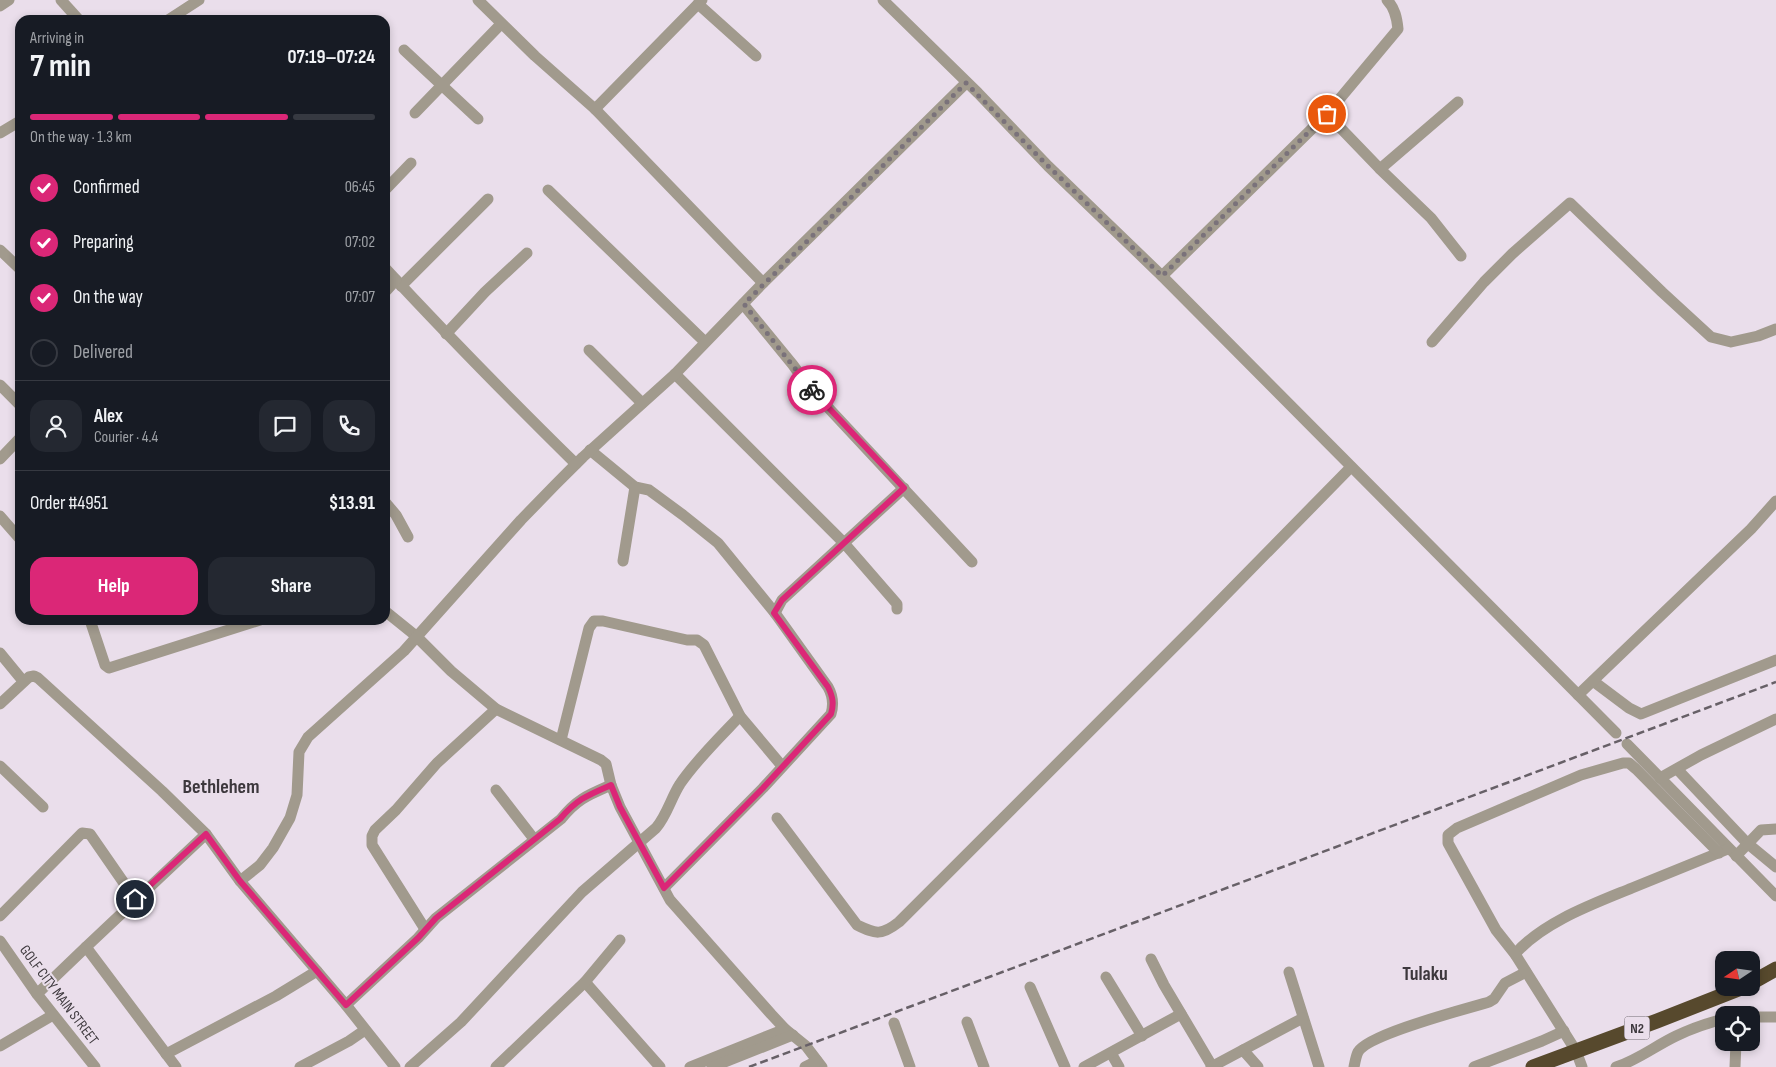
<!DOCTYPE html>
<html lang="en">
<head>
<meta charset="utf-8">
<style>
  body { margin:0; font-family:"Sofia Sans Condensed",sans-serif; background:#242831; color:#f1f3f6; height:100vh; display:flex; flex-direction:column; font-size:19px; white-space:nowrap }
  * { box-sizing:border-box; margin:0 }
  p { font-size:16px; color:#9ea1a6 }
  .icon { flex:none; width:28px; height:28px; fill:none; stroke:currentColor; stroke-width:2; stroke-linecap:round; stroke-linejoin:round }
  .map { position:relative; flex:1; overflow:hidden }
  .side { position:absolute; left:15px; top:15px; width:375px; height:610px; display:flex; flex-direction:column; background:#171b24; border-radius:15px; box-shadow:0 2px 8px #0003 }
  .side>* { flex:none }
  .needle { width:32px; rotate:257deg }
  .tools { position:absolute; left:1715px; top:951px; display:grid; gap:10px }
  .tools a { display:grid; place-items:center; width:45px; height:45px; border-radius:10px; background:#171b24; box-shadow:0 2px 8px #0003; font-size:25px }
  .pin { position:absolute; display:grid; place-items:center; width:42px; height:42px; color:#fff; margin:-21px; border:2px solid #fff; border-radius:50%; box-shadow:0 1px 5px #0007 }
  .courier { position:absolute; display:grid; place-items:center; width:50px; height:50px; margin:-25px; border:4px solid #db2777; border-radius:50%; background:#fff; color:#222; box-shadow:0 1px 6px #0007 }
  .headline em { font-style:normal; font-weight:700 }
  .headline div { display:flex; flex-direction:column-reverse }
  .headline { display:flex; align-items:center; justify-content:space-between; height:85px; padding:0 15px }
  h1 { font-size:32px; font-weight:700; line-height:38px }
  .bar { display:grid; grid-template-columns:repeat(4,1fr); gap:8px 5px; align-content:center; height:60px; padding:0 15px }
  .bar i { height:6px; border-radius:4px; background:#363941 }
  .bar .current { background:#db2777 }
  .bar p { grid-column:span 4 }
  .line { display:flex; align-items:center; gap:12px; padding:0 15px; border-top:1px solid #363941 }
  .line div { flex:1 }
  .round { display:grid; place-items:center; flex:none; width:52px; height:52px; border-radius:15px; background:#242831 }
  ol { padding:0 15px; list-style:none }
  li { display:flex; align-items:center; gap:15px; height:55px }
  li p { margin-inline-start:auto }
  li .icon { padding:5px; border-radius:50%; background:#db2777; color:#fff; stroke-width:4 }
  li:last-child { color:#9ea1a6 }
  li i { width:28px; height:28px; border:2px solid #363941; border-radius:50% }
  .primary-button { display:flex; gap:10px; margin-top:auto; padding:10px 15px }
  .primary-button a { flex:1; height:58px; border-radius:15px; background:#db2777; color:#fff; font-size:20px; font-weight:700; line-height:58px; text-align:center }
  .primary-button a+a { background:#242831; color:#f1f3f6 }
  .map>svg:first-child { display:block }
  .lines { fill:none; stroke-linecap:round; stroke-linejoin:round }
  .minor { stroke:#a19a8d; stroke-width:11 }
  .highway { stroke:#57492d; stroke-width:15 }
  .rail { stroke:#676067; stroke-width:2.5; stroke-dasharray:8 4; stroke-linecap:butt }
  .done { stroke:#7a727a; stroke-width:5; stroke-dasharray:0 9 }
  .route { stroke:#db2777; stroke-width:6 }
  .labels { text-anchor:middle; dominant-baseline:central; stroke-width:4; stroke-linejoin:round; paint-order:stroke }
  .shield { fill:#eadeeb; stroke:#716a71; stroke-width:1 }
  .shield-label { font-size:14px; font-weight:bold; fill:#3d383d }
  .street-label { font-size:15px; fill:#3d383d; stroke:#eadeeb }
  .district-label { font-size:20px; font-weight:bold; fill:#3d383d; stroke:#eadeeb }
</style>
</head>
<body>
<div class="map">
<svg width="1776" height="1067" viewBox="0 0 1776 1067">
  <rect width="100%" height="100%" fill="#eadeeb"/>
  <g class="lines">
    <g class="minor">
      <polyline points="61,0 79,20"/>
      <polyline points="478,0 535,56 595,109 763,283"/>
      <polyline points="883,0 978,93 1048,166 1162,276 1616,733"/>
      <polyline points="698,4 756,56"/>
      <polyline points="0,6 9,0"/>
      <polyline points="168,20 199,0"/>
      <polyline points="404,50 478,119"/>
      <polyline points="595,109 702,0"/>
      <polyline points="415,113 501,24"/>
      <polyline points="1327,114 1380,169 1431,218 1461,256"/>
      <polyline points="0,133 20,121"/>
      <polyline points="1380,169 1458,102"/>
      <polyline points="385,190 411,163"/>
      <polyline points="548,190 705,342"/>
      <polyline points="0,250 20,269"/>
      <path d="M 385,268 C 447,335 511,400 576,464"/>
      <path d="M 1162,276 L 1327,114 L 1398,29 C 1397,18 1395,8 1387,0"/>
      <polyline points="401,286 488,199"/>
      <polyline points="385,292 396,280"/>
      <polyline points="743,304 793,365 808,386 972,562"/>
      <polyline points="446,334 485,292 527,253"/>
      <polyline points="1432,342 1484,282 1512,254 1570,203 1662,292 1711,337 1731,342 1758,336 1776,329"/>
      <polyline points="589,350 642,403"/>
      <polyline points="675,374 844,543 904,488"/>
      <polyline points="0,385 20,405"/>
      <polyline points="590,450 635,487 649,490 683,515 718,543 775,613 782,600 844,543 897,604 897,609"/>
      <polyline points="0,459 20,438"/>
      <polyline points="385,502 396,515 408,537"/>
      <polyline points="0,516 20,539"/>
      <polyline points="623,561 635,487"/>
      <polyline points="385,611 416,636 451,671 496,709 601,760 606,764 611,785 620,807 670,900 771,1014 785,1029 806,1046 822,1067"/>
      <polyline points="90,620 105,665 109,668 260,620"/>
      <polyline points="0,653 23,681"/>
      <polyline points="1593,681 1629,708 1641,714 1776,660"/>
      <polyline points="1578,695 1751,529 1776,501"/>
      <polyline points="0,704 29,677 34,676 38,678 162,791 206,834"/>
      <polyline points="561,740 589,628 594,621 603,621 687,640 697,640 704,645 740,716 782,766"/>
      <polyline points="1627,744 1776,896"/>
      <polyline points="0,766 43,807"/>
      <polyline points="1677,769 1747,843 1776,867"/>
      <polyline points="1660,778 1701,755 1776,719"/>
      <polyline points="496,790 534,839"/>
      <path d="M 777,818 L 857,925 C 876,934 881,936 899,922 L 1195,626 L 1351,467"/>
      <polyline points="1736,856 1761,830 1776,829"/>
      <path d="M 664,888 L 763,788 L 831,714 C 834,704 833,696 828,687 L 775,613"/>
      <polyline points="0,916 82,833 90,834 135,899"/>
      <polyline points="425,929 372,845 372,836 375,830 396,810 437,763 496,709"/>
      <polyline points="0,941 37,994 95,1067"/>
      <polyline points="86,947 206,834 240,881"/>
      <path d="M 1515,954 C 1543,922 1593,904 1632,888 C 1664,875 1696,862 1728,849"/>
      <polyline points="1151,959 1164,985 1212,1066"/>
      <polyline points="1289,972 1319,1067"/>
      <polyline points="1106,977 1142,1036"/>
      <polyline points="585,982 660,1067"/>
      <polyline points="1030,987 1065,1067"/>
      <polyline points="37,994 86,947 176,1067"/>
      <path d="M 346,1005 L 418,938 L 436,918 L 561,819 C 577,799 588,795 611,785"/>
      <polyline points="1751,1017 1776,1017"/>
      <polyline points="967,1022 984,1067"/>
      <polyline points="894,1023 910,1067"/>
      <polyline points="0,1046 53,1015"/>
      <polyline points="1243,1050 1258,1067"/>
      <polyline points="1111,1053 1119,1067"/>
      <polyline points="166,1054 276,996 317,971"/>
      <polyline points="300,1067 349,1041 365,1030"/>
      <polyline points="395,1067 346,1005 240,881 260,865 273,848 290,818 297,795 299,752 308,737 404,651 521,520 555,485 583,457 675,374 763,283 966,83"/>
      <path d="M 410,1067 L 461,1022 L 582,892 L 656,828 C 667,815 671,798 680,784 C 697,759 720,737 740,716"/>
      <polyline points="496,1067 585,982 620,940"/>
      <polyline points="690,1067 785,1029"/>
      <polyline points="712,1067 793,1035"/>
      <polyline points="805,1067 817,1061"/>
      <polyline points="1084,1067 1181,1014"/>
      <polyline points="1211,1067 1303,1018"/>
      <path d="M 1354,1067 C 1355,1062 1356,1056 1358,1052 C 1368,1034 1466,1009 1489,1002 L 1494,999 L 1505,983 L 1526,972"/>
      <polyline points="1474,1067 1542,1041 1564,1031"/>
      <polyline points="1582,1067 1576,1051 1515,954 1496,930 1448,843 1448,835 1457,828 1581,775 1623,763 1629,763 1636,769 1719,853"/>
      <path d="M 1616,1067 C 1638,1060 1655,1046 1676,1036 C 1691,1029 1707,1023 1724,1019"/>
      <polyline points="1735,1067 1736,1042"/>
    </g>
    <g class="highway">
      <polyline points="1751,983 1776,969"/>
      <polyline points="1533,1067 1657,1021 1741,988"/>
    </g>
    <polyline class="rail" points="749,1067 1776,682"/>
  </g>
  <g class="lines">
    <polyline class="done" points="812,390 744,304 966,83 1048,166 1162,276 1327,114"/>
    <path class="route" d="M 135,899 L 206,834 L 240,881 L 346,1005 L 418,938 L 436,918 L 560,819 C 577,799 588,795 611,785 L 620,807 L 664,888 L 763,788 L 831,714 C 834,704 833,697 828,687 L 774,613 L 782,600 L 904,488 L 812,390"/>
  </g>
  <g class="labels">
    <rect class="shield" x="1624.5" y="1016.5" width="25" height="23" rx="4"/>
    <g class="shield-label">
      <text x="1637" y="1028">N2</text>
    </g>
    <g class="street-label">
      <text transform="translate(59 995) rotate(53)">GOLF CITY MAIN STREET</text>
    </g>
    <g class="district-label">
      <text x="221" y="787">Bethlehem</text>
      <text x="1425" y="974">Tulaku</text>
    </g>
  </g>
</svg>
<div class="tools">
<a><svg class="needle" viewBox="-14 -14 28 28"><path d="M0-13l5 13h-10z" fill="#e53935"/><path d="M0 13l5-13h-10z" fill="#9ea1a6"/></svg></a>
<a><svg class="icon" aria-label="locate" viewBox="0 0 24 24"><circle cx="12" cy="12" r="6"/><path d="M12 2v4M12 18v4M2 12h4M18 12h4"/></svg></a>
</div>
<div class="pin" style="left:1327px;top:114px;background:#ea580c"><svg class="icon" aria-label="bag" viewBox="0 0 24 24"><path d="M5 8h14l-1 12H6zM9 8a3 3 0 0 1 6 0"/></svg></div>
<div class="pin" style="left:135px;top:899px;background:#1f2937"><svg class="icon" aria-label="home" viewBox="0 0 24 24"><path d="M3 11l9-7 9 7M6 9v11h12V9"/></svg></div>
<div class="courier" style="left:812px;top:390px"><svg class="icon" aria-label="bike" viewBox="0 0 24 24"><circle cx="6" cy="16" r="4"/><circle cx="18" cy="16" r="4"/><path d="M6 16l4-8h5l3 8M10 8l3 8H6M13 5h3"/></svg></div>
<section class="side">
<div class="headline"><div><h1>7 min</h1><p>Arriving in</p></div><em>07:19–07:24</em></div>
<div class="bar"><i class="current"></i><i class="current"></i><i class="current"></i><i></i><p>On the way · 1.3 km</p></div>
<ol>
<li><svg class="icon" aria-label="check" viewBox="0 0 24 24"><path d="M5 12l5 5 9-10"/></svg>Confirmed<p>06:45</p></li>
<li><svg class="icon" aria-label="check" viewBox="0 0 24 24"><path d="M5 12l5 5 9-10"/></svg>Preparing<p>07:02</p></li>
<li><svg class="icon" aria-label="check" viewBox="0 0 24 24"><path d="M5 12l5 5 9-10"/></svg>On the way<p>07:07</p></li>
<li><i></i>Delivered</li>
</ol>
<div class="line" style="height:90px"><a class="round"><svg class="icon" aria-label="person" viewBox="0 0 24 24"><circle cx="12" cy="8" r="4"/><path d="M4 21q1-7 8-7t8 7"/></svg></a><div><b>Alex</b><p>Courier · 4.4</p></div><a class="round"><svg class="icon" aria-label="chat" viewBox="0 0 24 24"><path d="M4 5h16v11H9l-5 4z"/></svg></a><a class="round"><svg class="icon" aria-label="phone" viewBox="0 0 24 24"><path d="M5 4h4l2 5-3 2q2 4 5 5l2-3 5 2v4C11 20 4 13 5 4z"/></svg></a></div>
<div class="line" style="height:65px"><div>Order #4951</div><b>$13.91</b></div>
<div class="primary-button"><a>Help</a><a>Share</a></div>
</section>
</div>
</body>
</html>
